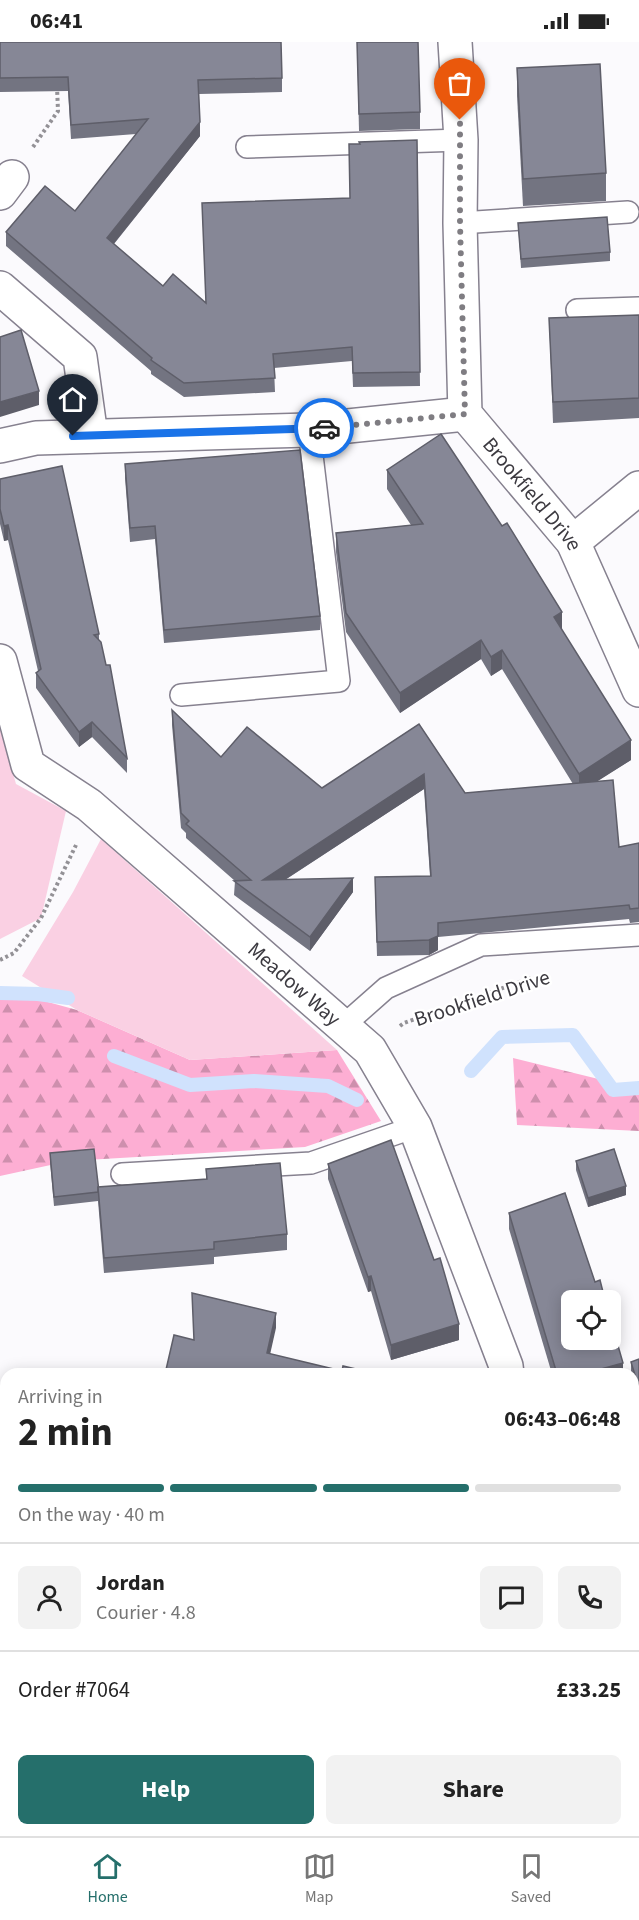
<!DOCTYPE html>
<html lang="en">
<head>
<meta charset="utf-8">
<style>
  body { margin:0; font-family:"Source Sans 3",sans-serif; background:#f2f2f2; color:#222; height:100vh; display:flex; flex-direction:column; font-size:22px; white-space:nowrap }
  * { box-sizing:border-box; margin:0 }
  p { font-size:20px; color:#767676 }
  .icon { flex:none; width:33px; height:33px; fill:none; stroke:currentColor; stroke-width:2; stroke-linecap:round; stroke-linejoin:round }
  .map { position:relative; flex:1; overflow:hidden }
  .sheet { position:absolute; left:0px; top:1326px; width:639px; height:468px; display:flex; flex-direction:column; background:#fff; border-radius:18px 18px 0 0; box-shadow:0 3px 15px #0003 }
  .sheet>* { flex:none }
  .buttons { position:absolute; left:561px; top:1248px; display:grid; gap:12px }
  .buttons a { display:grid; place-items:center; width:60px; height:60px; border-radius:9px; background:#fff; box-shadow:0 3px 15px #0003; font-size:30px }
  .pin { position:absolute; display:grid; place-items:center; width:51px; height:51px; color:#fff; margin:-62px -26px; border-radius:50% 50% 50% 0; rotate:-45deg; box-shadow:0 0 6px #0007 }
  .pin .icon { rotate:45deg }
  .courier { position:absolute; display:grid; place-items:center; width:60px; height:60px; margin:-30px; border:4px solid #1a73e8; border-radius:50%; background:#fff; color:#222; box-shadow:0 2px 8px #0007 }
  .overview em { font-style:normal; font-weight:700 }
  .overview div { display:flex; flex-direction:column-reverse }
  .overview { display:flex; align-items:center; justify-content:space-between; height:102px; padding:0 18px }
  h1 { font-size:39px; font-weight:700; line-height:45px }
  .bar { display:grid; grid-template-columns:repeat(4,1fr); gap:9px 6px; align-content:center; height:72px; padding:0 18px }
  .bar i { height:8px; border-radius:4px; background:#e0e0e0 }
  .bar .on { background:#256f6b }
  .bar p { grid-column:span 4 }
  .line { display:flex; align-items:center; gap:15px; padding:0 18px; border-top:2px solid #e0e0e0 }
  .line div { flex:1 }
  .round { display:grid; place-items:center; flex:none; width:63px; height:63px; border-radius:9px; background:#f2f2f2 }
  .button { display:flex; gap:12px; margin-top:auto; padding:12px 18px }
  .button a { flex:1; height:69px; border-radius:9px; background:#256f6b; color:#fff; font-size:24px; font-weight:700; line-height:69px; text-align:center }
  .button a+a { background:#f2f2f2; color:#222 }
  .status { display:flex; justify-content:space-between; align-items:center; height:42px; padding:0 30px; background:#fff; direction:ltr }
  .status svg { height:16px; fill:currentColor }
  .dock { display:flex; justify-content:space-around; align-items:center; height:84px; border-top:2px solid #e0e0e0; background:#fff; font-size:16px; color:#767676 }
  .dock a { display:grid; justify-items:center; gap:3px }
  .dock .on { color:#256f6b }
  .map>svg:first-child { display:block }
  .forest { fill:url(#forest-firs) }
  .green { fill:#fad0e3 }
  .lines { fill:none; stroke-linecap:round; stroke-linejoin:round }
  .stream { stroke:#d0e2fd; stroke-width:14 }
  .lane-casing { stroke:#86818f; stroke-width:24 }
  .street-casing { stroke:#86818f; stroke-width:36 }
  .path { stroke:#939196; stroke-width:4; stroke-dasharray:3 3; stroke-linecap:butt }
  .lane { stroke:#fff; stroke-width:21 }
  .street { stroke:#fff; stroke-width:33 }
  .wall { fill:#737481 }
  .shaded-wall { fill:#5e5e69 }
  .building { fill:#868796; stroke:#5e5e69; stroke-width:1.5 }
  .done { stroke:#7f7d82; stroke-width:6; stroke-dasharray:0 10.8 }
  .route { stroke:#1a73e8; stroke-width:8 }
  .labels { text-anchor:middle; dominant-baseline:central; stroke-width:5; stroke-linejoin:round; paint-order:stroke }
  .street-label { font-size:21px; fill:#3c3a40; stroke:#fff }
</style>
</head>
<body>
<div class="status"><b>06:41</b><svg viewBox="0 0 49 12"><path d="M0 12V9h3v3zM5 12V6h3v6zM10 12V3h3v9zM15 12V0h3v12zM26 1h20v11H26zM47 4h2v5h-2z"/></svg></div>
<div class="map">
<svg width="639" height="1794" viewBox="0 0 639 1794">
  <defs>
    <pattern id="forest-firs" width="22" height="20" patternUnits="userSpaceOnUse" patternTransform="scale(1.5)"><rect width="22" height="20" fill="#fdaed3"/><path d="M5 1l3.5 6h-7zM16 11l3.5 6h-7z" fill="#ce8fad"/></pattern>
  </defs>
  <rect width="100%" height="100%" fill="#fbfafd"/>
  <g class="forest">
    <polygon points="15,951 77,968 190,1018 337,1008 381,1079 305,1105 69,1119 0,1134 0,955"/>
    <polygon points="513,1016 639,1047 639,1089 517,1083"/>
    <polygon points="639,1598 639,1682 633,1683 633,1599"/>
    <polygon points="0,1659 6,1659 6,1788 343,1788 327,1794 0,1794"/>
  </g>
  <g class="green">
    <polygon points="0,686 16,742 66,769 41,876 0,897"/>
    <polygon points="101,797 337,1008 190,1018 77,968 22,934 73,850"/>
  </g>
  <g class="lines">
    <g class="stream">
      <polyline points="0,951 38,952 68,956"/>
      <polyline points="114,1014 190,1043 254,1039 328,1044 357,1058"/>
      <polyline points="471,1029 502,995 573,993 613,1048 639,1046"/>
    </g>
    <g class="lane-casing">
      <g id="lane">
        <polyline points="247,105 461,98"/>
        <polyline points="460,181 628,170"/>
        <polyline points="577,268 639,266"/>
        <polyline points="181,653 339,639 309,388"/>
        <polyline points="343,984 386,946 481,903 639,893"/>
        <polyline points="122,1132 311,1121 415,1085"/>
      </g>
    </g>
    <g class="street-casing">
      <g id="street">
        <path id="s1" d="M 455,0 L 461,98 L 460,181 L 465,372 L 573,500 L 639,648"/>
        <polyline points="0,151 12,135"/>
        <polyline points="0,246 80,315 91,394"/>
        <polyline points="0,404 36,396 309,388 465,372"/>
        <polyline points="573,500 639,446"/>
        <path id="s2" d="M 0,619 L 28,723 L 89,763 L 370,1008 L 415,1085 L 506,1324 L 507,1332"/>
        <polyline points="633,1536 639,1533"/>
      </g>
    </g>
    <g class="path">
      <polyline points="33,105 58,69 57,45"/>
      <polyline points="0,918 14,911 41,876 76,803"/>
      <polyline points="400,984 404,981 531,936"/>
      <polyline points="0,1533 6,1532"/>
      <polyline points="577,1788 578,1794"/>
    </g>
    <use href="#lane" class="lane"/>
    <use href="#street" class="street"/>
  </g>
  <g class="wall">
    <polygon points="0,0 282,36 282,50 199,52 200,94 114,202 163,244 206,260 202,161 350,156 360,102 417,98 420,344 353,345 352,319 274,326 275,350 184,355 151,332 151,329 6,204 6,190 75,169 136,92 71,97 68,49 0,50"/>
    <polygon points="357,0 420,70 420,87 359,89"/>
    <polygon points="517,26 606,131 606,159 523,164 517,54"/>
    <polygon points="518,181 610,210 610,219 521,226"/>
    <polygon points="639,273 639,376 553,381 549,276"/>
    <polygon points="125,422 320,574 320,588 164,601 155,497 130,500 125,436"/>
    <polygon points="387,428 562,589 631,718 597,739 619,805 639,801 639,880 630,881 629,877 438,895 438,908 429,913 377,914 375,849 430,834 424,747 285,838 353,850 310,909 234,853 235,839 186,796 186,791 181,786 172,683 172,668 221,715 322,746 419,682 465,751 573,742 502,627 491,634 481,617 400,671 346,590 336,510 336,491 411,483 387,447"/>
    <polygon points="0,437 99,592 99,598 127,716 127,731 92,695 79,705 36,646 36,631 38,629 8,498 4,499 0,482"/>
    <polygon points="50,1111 98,1145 206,1137 206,1127 287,1192 287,1208 214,1215 214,1222 104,1231 98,1159 54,1164 50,1120"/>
    <polygon points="576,1119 626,1153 588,1165 576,1128"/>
    <polygon points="328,1122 459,1298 391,1318 371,1249 368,1250 328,1137"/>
    <polygon points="509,1171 623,1332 552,1332 509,1187"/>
    <polygon points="639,1317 639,1359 633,1340 633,1332 631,1332 631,1320"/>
  </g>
  <g class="shaded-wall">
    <polygon points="200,80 200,94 107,210 107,196"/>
    <polygon points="39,349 39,363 0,375 0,360"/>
    <polygon points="8,483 8,498 4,499 4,484"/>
    <polygon points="562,570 562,589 554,575"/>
    <polygon points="481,598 481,617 400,671 400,651"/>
    <polygon points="502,608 502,627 491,634 491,615"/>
    <polygon points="92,680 92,695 79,705 79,690"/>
    <polygon points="631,698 631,718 579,751 579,732"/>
    <polygon points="424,732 424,747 263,852 263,838"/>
    <polygon points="353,836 353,850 310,909 310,895"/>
    <polygon points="438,894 438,908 429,913 429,898"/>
    <polygon points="626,1144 626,1153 588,1165 588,1156"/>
    <polygon points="371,1234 371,1249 368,1250 368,1235"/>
    <polygon points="276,1271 276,1286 267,1326 267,1311"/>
    <polygon points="459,1282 459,1298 391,1318 391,1303"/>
    <polygon points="623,1321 623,1332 583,1332"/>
    <polygon points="639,1452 639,1465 633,1467 633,1453"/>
  </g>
  <g class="building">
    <polygon points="0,0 281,0 282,36 198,38 200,80 107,196 163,244 173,232 206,261 202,161 350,156 349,102 360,102 359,100 417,98 420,330 353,331 352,305 273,312 275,336 184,341 151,318 152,316 6,190 45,144 75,169 148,77 71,83 68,35 0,36"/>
    <polygon points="357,0 418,0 420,70 359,72"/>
    <polygon points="600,22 606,131 523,137 517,26"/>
    <polygon points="607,175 610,210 521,217 518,181"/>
    <polygon points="639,273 639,356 553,360 549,276"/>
    <polygon points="21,288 39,349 0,360 0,295"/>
    <polygon points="441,392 502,484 507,481 562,570 554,575 631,698 579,732 502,608 491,615 481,598 400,651 346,571 336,491 423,482 387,428"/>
    <polygon points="300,408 320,574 164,588 155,484 130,486 125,422"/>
    <polygon points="62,424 99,592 94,593 101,600 106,623 110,623 127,716 92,680 79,690 36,631 41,627 8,483 4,484 0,467 0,437"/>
    <polygon points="172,668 221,715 247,685 322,746 419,682 465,751 613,738 619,805 639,801 639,866 630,867 629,863 438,881 438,894 429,898 377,900 375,835 431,834 424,732 263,838 353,836 310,895 234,839 251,838 186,782 189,779 181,771"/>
    <polygon points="391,1098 434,1218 440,1216 459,1282 391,1303 371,1234 368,1235 328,1122"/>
    <polygon points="94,1107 99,1150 98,1145 98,1150 54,1155 50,1111"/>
    <polygon points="614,1107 626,1144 588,1156 576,1119"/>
    <polygon points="280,1121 287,1192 214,1200 214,1207 104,1216 98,1145 207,1137 206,1127"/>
    <polygon points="565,1151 595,1240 600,1238 605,1258 572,1258 572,1298 610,1298 610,1276 623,1321 583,1332 557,1332 509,1171"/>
    <polygon points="192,1251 276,1271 267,1311 342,1329 343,1324 377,1332 165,1332 174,1293 194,1298"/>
    <polygon points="639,1317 639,1346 631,1320"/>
    <polygon points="639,1409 639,1452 633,1453 633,1411"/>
    <polygon points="639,1726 639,1794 608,1794 607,1788 633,1788 633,1727"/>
  </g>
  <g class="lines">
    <polyline class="done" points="324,386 465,372 460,181 460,78"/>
    <polyline class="route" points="73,394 324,386"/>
  </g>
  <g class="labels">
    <g class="street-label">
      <text stroke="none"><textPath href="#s1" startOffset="477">Brookfield Drive</textPath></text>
      <text stroke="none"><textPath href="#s2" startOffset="453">Meadow Way</textPath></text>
      <text transform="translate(482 956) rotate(-18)">Brookfield Drive</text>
    </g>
  </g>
</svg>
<div class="buttons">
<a><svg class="icon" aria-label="locate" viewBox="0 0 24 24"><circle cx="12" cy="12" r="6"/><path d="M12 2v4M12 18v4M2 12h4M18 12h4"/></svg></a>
</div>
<div class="pin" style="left:460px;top:78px;background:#ea580c"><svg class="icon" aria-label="bag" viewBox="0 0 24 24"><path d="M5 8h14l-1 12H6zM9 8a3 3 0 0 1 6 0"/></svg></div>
<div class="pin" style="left:73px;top:394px;background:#1f2937"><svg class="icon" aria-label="home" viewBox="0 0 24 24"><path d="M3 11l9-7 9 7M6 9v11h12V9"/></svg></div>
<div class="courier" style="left:324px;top:386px"><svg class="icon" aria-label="car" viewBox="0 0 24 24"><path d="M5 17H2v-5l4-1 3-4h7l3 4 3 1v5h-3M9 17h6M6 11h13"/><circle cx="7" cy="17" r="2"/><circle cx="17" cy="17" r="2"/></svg></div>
<section class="sheet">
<div class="overview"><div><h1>2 min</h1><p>Arriving in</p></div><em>06:43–06:48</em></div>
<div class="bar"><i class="on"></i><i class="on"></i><i class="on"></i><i></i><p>On the way · 40 m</p></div>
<div class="line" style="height:108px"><a class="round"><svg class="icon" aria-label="person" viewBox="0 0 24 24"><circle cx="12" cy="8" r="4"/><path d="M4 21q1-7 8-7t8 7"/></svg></a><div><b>Jordan</b><p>Courier · 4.8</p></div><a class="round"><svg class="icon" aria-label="chat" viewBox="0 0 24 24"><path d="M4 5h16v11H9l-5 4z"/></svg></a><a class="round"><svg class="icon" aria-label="phone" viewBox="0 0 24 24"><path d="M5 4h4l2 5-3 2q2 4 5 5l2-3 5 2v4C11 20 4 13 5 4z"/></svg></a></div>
<div class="line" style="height:78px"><div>Order #7064</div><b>£33.25</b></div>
<div class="button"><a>Help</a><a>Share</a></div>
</section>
</div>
<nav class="dock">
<a class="on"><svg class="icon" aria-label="home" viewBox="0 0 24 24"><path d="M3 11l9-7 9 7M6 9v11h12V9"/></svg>Home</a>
<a><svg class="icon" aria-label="map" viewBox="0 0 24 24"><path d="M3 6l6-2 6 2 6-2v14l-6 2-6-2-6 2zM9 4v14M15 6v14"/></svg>Map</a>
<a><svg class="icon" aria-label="saved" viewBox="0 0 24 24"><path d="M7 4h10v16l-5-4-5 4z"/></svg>Saved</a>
</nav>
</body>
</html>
